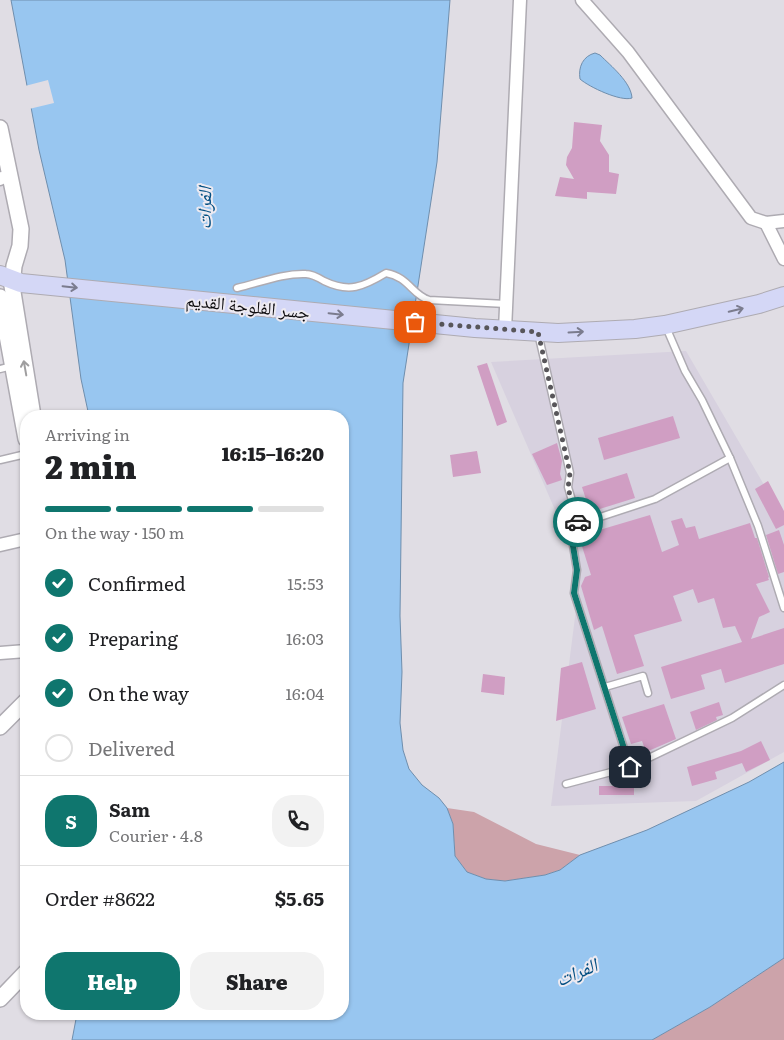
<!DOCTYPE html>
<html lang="en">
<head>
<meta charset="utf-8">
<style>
  body { margin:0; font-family:Literata,"Noto Naskh Arabic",serif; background:#f2f2f2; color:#202124; height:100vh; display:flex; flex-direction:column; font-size:19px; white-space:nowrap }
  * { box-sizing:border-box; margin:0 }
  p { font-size:16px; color:#757577 }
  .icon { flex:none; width:28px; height:28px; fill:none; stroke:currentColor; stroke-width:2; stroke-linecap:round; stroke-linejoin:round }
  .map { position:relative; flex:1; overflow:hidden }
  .drawer { position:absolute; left:20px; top:410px; width:329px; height:610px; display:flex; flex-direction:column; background:#fff; border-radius:20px; box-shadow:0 1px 4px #0004 }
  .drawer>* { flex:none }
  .pin { position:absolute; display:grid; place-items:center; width:42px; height:42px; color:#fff; margin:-21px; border-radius:10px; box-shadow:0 2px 8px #0006 }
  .courier { position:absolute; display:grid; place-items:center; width:50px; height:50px; margin:-25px; border:4px solid #0f766e; border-radius:50%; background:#fff; color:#222; box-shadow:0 1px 6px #0007 }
  .summary em { font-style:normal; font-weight:800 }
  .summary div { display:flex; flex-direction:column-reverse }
  .summary { display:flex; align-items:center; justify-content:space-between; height:85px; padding:0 25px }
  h1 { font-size:32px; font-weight:800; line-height:38px }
  .bar { display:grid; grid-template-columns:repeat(4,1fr); gap:8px 5px; align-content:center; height:60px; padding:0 25px }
  .bar i { height:6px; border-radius:4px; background:#e0e0e0 }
  .bar .current { background:#0f766e }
  .bar p { grid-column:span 4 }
  .line { display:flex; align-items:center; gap:12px; padding:0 25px; border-top:1px solid #e0e0e0 }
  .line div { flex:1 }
  .round { display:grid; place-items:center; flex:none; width:52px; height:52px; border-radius:20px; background:#f2f2f2 }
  ol { padding:0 25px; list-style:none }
  li { display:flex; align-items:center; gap:15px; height:55px }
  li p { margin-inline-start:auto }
  li .icon { padding:5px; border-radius:50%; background:#0f766e; color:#fff; stroke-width:4 }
  li:last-child { color:#757577 }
  li i { width:28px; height:28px; border:2px solid #e0e0e0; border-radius:50% }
  .action { display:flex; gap:10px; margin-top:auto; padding:10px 25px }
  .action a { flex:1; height:58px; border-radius:20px; background:#0f766e; color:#fff; font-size:20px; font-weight:800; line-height:58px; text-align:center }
  .action a+a { background:#f2f2f2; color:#202124 }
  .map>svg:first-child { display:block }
  .built { fill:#d7d1df }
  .green { fill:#cca3aa }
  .water { fill:#98c6f0; stroke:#6f8ead }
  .pier { fill:#e0dde4 }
  .building { fill:#d09ec3 }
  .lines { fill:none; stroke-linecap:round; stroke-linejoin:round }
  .service-casing { stroke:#aeabb2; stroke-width:9 }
  .minor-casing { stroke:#aeabb2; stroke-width:15 }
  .tertiary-casing { stroke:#aeabb2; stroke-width:18 }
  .secondary-casing { stroke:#aeabb2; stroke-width:20 }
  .service { stroke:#fff; stroke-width:6 }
  .minor { stroke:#fff; stroke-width:12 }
  .tertiary { stroke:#fff; stroke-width:15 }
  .secondary { stroke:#d4d7f6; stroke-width:18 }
  .oneway { stroke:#7b7c8e }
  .oneway2 { stroke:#9f9e9f }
  .done { stroke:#58565a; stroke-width:5; stroke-dasharray:0 9 }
  .route { stroke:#0f766e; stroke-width:6 }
  .labels { text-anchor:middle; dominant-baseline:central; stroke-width:4; stroke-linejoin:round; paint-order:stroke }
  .street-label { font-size:18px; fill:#0e0d10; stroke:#edeaf1 }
  .water-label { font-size:19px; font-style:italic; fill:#055083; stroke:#edeaf1 }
</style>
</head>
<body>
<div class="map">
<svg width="784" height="1040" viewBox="0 0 784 1040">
  <rect width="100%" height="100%" fill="#e0dde4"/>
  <polygon class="built" points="686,351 784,519 784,752 696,801 551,806 581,570 491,362"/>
  <g class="green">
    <polygon points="447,808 474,812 536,844 580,855 560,870 545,875 505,881 486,879 467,872 455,856 453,824"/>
    <polygon points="784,958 784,1040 652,1040 710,1007"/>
  </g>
  <g class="water">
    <polygon points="11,0 450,0 437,162 403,383 400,616 402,672 400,723 403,750 409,769 422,785 439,798 447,808 453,824 455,856 467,872 486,879 505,881 545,875 560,870 580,855 647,830 749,782 784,762 784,958 710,1007 652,1040 72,1040 77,1014 342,1014 342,416 89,416 81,379 65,260 39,150"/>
    <path d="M 595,53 L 600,55 C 611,66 631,82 632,98 C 621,102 589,87 580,79 C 578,67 583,56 595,53 Z"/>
  </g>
  <polygon class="pier" points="48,80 54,103 29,109 25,86"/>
  <g class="building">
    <polygon points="574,122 602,125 600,141 609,155 609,172 619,174 616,194 587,192 587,199 555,196 560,177 574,179 566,165 567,157 572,148"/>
    <polygon points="487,363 507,422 497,426 477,366"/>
    <polygon points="673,416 680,438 604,460 598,438"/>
    <polygon points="557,443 562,461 560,474 562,480 547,485 532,454"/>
    <polygon points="477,451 481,473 453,477 450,455"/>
    <polygon points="627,473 635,498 590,512 582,487"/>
    <polygon points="768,481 784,511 784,525 776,529 755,489"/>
    <polygon points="650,515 662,552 679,545 671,521 682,518 686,528 695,526 699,539 750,523 755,538 757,538 769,577 768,578 769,580 756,584 770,612 759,617 751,639 784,628 784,664 725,683 721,669 701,675 705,689 671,699 661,667 742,642 735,626 723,628 714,598 698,603 693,589 673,596 682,621 634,635 644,666 617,674 602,626 594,630 581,586 585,577 591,575 581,543 598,537 596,531"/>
    <polygon points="779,530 784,545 784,572 778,574 766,535"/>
    <polygon points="582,662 596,709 556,721 561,668"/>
    <polygon points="483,674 505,677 504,695 481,692"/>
    <polygon points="719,702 723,715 716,717 717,720 696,730 690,712"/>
    <polygon points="664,704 676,739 646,752 642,741 631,744 622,717"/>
    <polygon points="761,741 770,760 746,772 742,763 715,772 717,779 692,786 687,767 741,751"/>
    <rect x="599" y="786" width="35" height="9"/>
  </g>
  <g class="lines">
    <g class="service-casing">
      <g id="service">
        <path d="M 237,288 C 259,283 283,273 306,274 C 312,274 319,278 324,281 C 349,293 363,287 386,273 C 409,277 412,295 429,300 L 506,304"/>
        <polyline points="666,327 685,371 702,400 730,458 758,526 784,608"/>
        <polyline points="538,333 570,473 568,487 579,524"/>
        <polyline points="0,369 12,366"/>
        <polyline points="0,460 26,454"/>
        <polyline points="605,687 643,676 648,693"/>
        <polyline points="630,767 574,593 577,570 571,533 579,524 655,499 730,458"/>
        <polyline points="566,784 630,767 732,718 784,685"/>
      </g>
    </g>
    <g class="minor-casing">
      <g id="minor">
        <polyline points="582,0 628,52 751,218 766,223 784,221"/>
        <polyline points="0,179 2,178"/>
        <polyline points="766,223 784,259"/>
        <polyline points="505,330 520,0"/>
        <polyline points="0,545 26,539"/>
        <polyline points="0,653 26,651"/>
      </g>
    </g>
    <g class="tertiary-casing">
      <g id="tertiary">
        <polyline points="0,128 21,229 20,246 14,266 12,286 33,416"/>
        <polyline points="0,297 26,439"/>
        <polyline points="0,727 26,701"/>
        <polyline points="0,999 26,972"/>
      </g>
    </g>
    <g class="secondary-casing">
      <polyline id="secondary" points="0,275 21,283 475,328 558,333 635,329 665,325 759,304 784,296"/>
    </g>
    <use href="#service" class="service"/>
    <use href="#minor" class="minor"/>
    <use href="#tertiary" class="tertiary"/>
    <use href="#secondary" class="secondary"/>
  </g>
  <defs><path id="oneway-shaft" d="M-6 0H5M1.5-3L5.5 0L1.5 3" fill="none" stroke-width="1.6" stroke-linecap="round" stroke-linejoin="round" transform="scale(1.25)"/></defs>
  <g class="oneway">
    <use href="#oneway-shaft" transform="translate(70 287) rotate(6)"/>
    <use href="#oneway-shaft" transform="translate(736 310) rotate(-13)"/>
    <use href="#oneway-shaft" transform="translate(336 314) rotate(6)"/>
    <use href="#oneway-shaft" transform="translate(576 332) rotate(-3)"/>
  </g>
  <use class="oneway2" href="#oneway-shaft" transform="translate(25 368) rotate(-100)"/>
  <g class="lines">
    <polyline class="done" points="415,322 538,332 570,473 568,488 578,522"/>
    <polyline class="route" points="578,522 579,524 571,534 577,570 574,593 630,767"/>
  </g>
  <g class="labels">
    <g class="street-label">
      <text transform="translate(248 305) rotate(6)">جسر الفلوجة القديم</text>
    </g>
    <g class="water-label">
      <text transform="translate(203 208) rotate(-89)">الفرات</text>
      <text transform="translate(576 971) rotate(-23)">الفرات</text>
    </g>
  </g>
</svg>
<div class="pin" style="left:415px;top:322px;background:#ea580c"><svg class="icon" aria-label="bag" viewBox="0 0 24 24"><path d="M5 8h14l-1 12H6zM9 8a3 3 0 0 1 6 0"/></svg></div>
<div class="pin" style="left:630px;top:767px;background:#1f2937"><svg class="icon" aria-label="home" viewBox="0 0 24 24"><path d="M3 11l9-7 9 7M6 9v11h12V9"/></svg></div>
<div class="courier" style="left:578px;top:522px"><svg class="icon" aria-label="car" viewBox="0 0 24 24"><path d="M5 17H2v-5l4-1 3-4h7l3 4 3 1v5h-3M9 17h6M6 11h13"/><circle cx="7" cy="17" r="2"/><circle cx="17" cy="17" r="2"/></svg></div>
<section class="drawer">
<div class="summary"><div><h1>2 min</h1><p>Arriving in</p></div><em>16:15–16:20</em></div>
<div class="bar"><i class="current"></i><i class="current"></i><i class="current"></i><i></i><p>On the way · 150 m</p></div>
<ol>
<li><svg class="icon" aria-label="check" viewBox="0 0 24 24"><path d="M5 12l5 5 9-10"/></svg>Confirmed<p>15:53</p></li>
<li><svg class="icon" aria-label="check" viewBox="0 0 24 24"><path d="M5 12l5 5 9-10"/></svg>Preparing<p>16:03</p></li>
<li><svg class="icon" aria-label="check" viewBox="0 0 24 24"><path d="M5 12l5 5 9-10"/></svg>On the way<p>16:04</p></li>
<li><i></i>Delivered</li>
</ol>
<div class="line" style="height:90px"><b class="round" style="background:#0f766e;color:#fff">S</b><div><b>Sam</b><p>Courier · 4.8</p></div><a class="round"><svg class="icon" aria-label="phone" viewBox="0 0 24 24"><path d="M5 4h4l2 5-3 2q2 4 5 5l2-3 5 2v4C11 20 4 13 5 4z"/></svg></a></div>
<div class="line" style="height:65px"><div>Order #8622</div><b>$5.65</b></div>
<div class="action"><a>Help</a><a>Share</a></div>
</section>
</div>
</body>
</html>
